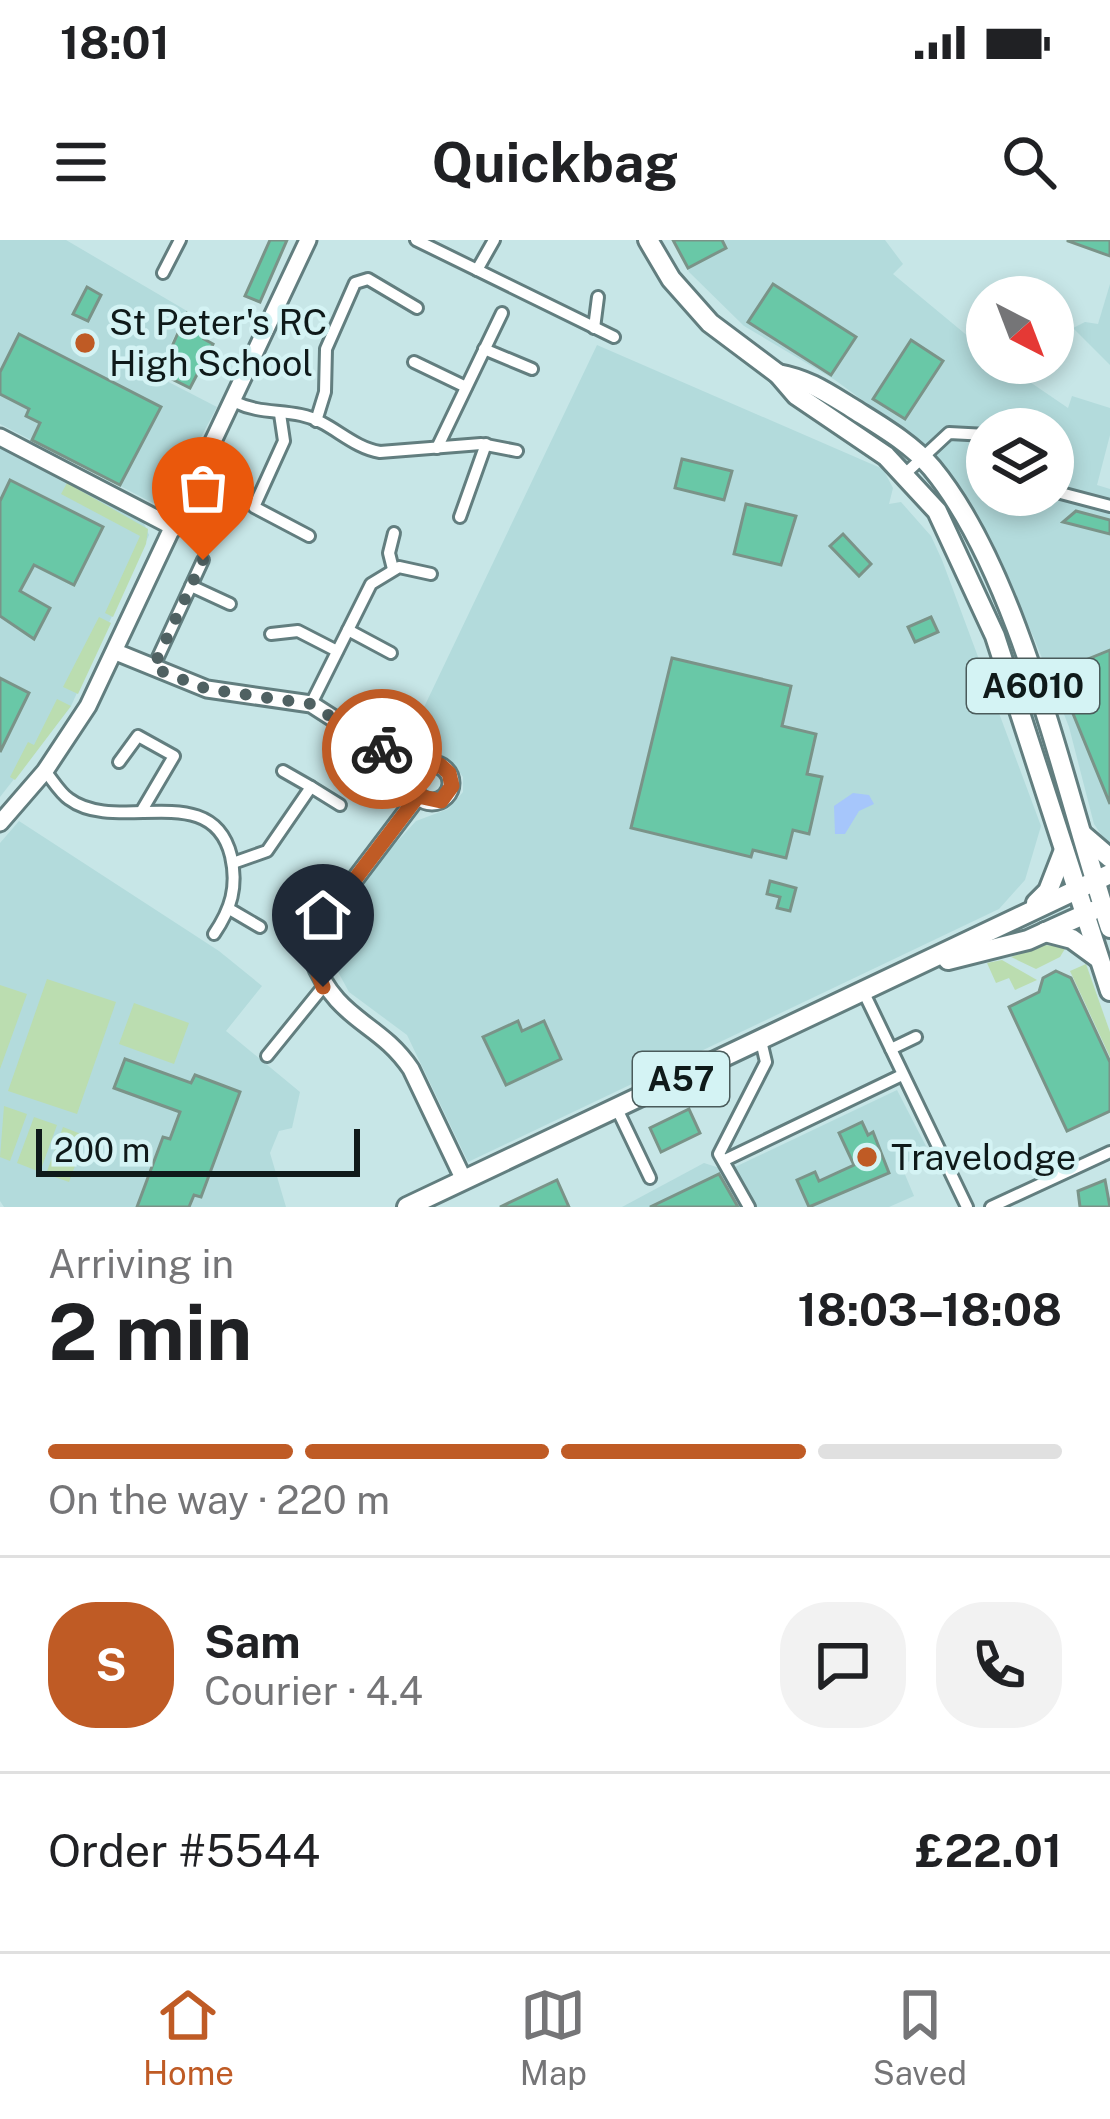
<!DOCTYPE html>
<html lang="en">
<head>
<meta charset="utf-8">
<style>
  body { margin:0; font-family:"Public Sans",sans-serif; background:#f2f2f2; color:#202124; height:100vh; display:flex; flex-direction:column; font-size:45px; white-space:nowrap }
  * { box-sizing:border-box; margin:0 }
  p { font-size:39px; color:#757577 }
  .icon { flex:none; width:66px; height:66px; fill:none; stroke:currentColor; stroke-width:2; stroke-linecap:round; stroke-linejoin:round }
  .map { position:relative; height:967px; overflow:hidden }
  .drawer { display:flex; flex-direction:column; background:#fff; flex:1 }
  .drawer>* { flex:none }
  .needle { width:78px; rotate:138deg }
  .buttons { position:absolute; left:966px; top:36px; display:grid; gap:24px }
  .buttons a { display:grid; place-items:center; width:108px; height:108px; border-radius:50%; background:#fff; box-shadow:0 6px 18px #0003; font-size:60px }
  .scale { position:absolute; left:36px; bottom:30px; width:324px; box-sizing:border-box; padding-left:12px; border:6px solid #0f1a1a; border-top:0; font-size:33px; line-height:42px; white-space:nowrap; color:#0f1a1a; -webkit-text-stroke:9px #d4f3f4; paint-order:stroke }
  .pin { position:absolute; display:grid; place-items:center; width:102px; height:102px; color:#fff; margin:-123px -51px; border-radius:50% 50% 50% 0; rotate:-45deg; box-shadow:0 0 12px #0007 }
  .pin .icon { rotate:45deg }
  .courier { position:absolute; display:grid; place-items:center; width:120px; height:120px; margin:-60px; border:9px solid #bf5b25; border-radius:50%; background:#fff; color:#222; box-shadow:0 3px 15px #0007 }
  .summary em { font-style:normal; font-weight:700 }
  .summary div { display:flex; flex-direction:column-reverse }
  .summary { display:flex; align-items:center; justify-content:space-between; height:204px; padding:0 48px }
  h1 { font-size:78px; font-weight:700; line-height:90px }
  .bar { display:grid; grid-template-columns:repeat(4,1fr); gap:18px 12px; align-content:center; height:144px; padding:0 48px }
  .bar i { height:15px; border-radius:9px; background:#e0e0e0 }
  .bar .on { background:#bf5b25 }
  .bar p { grid-column:span 4 }
  .line { display:flex; align-items:center; gap:30px; padding:0 48px; border-top:3px solid #e0e0e0 }
  .line div { flex:1 }
  .round { display:grid; place-items:center; flex:none; width:126px; height:126px; border-radius:48px; background:#f2f2f2 }
  .status { display:flex; justify-content:space-between; align-items:center; height:84px; padding:0 60px; background:#fff; direction:ltr }
  .status svg { height:33px; fill:currentColor }
  header { display:flex; justify-content:space-between; align-items:center; height:156px; padding:0 48px; background:#fff; font-size:54px; font-weight:700 }
  .dock { display:flex; justify-content:space-around; align-items:center; height:168px; border-top:3px solid #e0e0e0; background:#fff; font-size:33px; color:#757577 }
  .dock a { display:grid; justify-items:center; gap:6px }
  .dock .on { color:#bf5b25 }
  .map>svg:first-child { display:block }
  .built { fill:#b3dbdc; fill-rule:evenodd }
  .green { fill:#bbddb0 }
  .water { fill:#a6c6fb }
  .building { fill:#69c8a7; stroke:#7a9388; stroke-width:3 }
  .lines { fill:none; stroke-linecap:round; stroke-linejoin:round }
  .street-casing { stroke:#627e7f; stroke-width:16 }
  .secondary-casing { stroke:#627e7f; stroke-width:21 }
  .highway-casing { stroke:#627e7f; stroke-width:24 }
  .street { stroke:#fff; stroke-width:10 }
  .secondary { stroke:#fff; stroke-width:15 }
  .highway { stroke:#fff; stroke-width:18 }
  .done { stroke:#4f6162; stroke-width:12; stroke-dasharray:0 21.6 }
  .route { stroke:#bf5b25; stroke-width:15 }
  .poi-dot { fill:#bf5b25; stroke:#d4f3f4; stroke-width:4.5 }
  .labels { text-anchor:middle; dominant-baseline:central; stroke-width:9; stroke-linejoin:round; paint-order:stroke }
  .shield { fill:#d4f3f4; stroke:#4a5b5b; stroke-width:3 }
  .shield-label { font-size:33px; font-weight:bold; fill:#0f1a1a }
  .poi-label { font-size:36px; fill:#0f1a1a; stroke:#d4f3f4; text-anchor:start }
</style>
</head>
<body>
<div class="status"><b>18:01</b><svg viewBox="0 0 49 12"><path d="M0 12V9h3v3zM5 12V6h3v6zM10 12V3h3v9zM15 12V0h3v12zM26 1h20v11H26zM47 4h2v5h-2z"/></svg></div>
<header><svg class="icon" aria-label="menu" viewBox="0 0 24 24"><path d="M4 6h16M4 12h16M4 18h16"/></svg>Quickbag<svg class="icon" aria-label="search" viewBox="0 0 24 24"><circle cx="10" cy="10" r="6"/><path d="M15 15l6 6"/></svg></header>
<div class="map">
<svg width="1110" height="967" viewBox="0 0 1110 967">
  <rect width="100%" height="100%" fill="#c7e6e7"/>
  <g class="built">
    <polygon points="0,0 66,0 187,71 155,135 217,167 167,261 153,263 0,184"/>
    <path d="M 672,0 L 885,0 L 903,24 L 893,34 L 987,112 L 987,123 L 1002,123 L 1068,168 L 1072,156 L 1110,168 L 1110,195 L 1097,245 L 1110,249 L 1110,608 L 1094,584 L 1069,487 L 1034,398 L 967,256 L 914,198 L 835,140 L 744,86 L 689,32 ZM 987,189 L 1053,189 L 1053,255 L 987,255 Z"/>
    <polygon points="1110,44 1110,125 1073,88 1085,82 1098,84"/>
    <polygon points="597,105 883,229 893,248 889,264 901,262 931,296 942,320 1041,586 1025,640 999,669 468,922 407,795 349,752 331,719 343,681 371,630 416,581 448,569 463,552 463,537 452,522 405,507"/>
    <polygon points="0,208 143,281 149,295 71,466 0,557"/>
    <polygon points="19,581 219,711 262,746 226,791 300,852 292,888 279,891 270,913 286,967 4,967 0,961 0,603"/>
    <polygon points="897,850 929,912 901,925 914,956 889,967 754,967 735,927"/>
    <polygon points="704,923 726,930 743,967 622,967"/>
  </g>
  <g class="green">
    <polygon points="67,243 148,289 146,304 113,377 105,373 140,296 61,254"/>
    <polygon points="99,377 111,383 78,454 63,447"/>
    <polygon points="57,459 71,466 15,540 10,537 28,502 34,505"/>
    <polygon points="1045,705 1066,707 1060,717 1036,729 1011,717"/>
    <polygon points="1002,720 1037,740 1015,750 1009,738 996,743 987,723"/>
    <polygon points="1086,724 1110,792 1110,817 1070,731"/>
    <polygon points="47,739 116,762 77,874 8,851"/>
    <polygon points="0,745 27,754 0,829"/>
    <polygon points="134,763 189,783 174,824 119,804"/>
    <polygon points="4,866 27,874 10,921 0,917"/>
    <polygon points="34,877 57,885 40,932 17,923"/>
    <polygon points="63,887 86,896 69,942 46,934"/>
  </g>
  <polygon class="water" points="853,553 869,555 874,564 859,571 845,594 835,594 834,566"/>
  <g class="building">
    <polygon points="270,0 287,0 260,62 245,56"/>
    <polygon points="673,0 722,0 726,8 688,28"/>
    <polygon points="1068,0 1110,0 1110,16 1068,1"/>
    <polygon points="773,44 856,97 831,135 748,82"/>
    <polygon points="87,47 101,55 88,81 73,74"/>
    <polygon points="187,73 212,85 204,99 213,104 190,148 160,133"/>
    <polygon points="19,94 161,167 120,245 32,200 40,183 26,176 29,169 0,154 0,132"/>
    <polygon points="911,100 943,121 905,179 873,159"/>
    <polygon points="682,219 732,231 724,260 675,248"/>
    <polygon points="10,240 103,287 74,345 34,325 20,351 50,368 34,399 0,376 0,261"/>
    <polygon points="746,264 796,276 781,325 734,314"/>
    <polygon points="1076,271 1110,280 1110,294 1063,282"/>
    <polygon points="843,294 871,324 859,336 830,306"/>
    <polygon points="931,377 938,392 915,402 908,387"/>
    <polygon points="1110,410 1110,564 1056,432"/>
    <polygon points="672,418 791,446 782,486 816,494 807,534 822,537 809,594 793,590 786,618 753,610 751,617 631,588"/>
    <polygon points="0,438 29,453 0,512"/>
    <polygon points="770,641 796,648 790,671 777,668 780,657 767,654"/>
    <polygon points="1056,731 1071,738 1110,822 1110,871 1067,891 1009,767 1039,752 1043,738"/>
    <polygon points="518,781 522,791 544,781 561,819 506,845 483,797"/>
    <polygon points="125,819 191,843 195,835 240,852 201,957 194,955 189,967 137,967 163,897 170,899 180,872 114,848"/>
    <polygon points="689,869 700,893 661,912 650,888"/>
    <polygon points="862,882 868,895 873,892 889,933 809,967 797,940 815,932 819,941 854,925 839,893"/>
    <polygon points="719,934 738,967 650,967"/>
    <polygon points="557,940 569,967 500,967"/>
    <polygon points="1105,940 1110,967 1080,967 1078,951"/>
  </g>
  <g class="lines">
    <g class="street-casing">
      <g id="street">
        <polyline points="416,0 614,97"/>
        <polyline points="477,30 494,0"/>
        <polyline points="163,33 180,0"/>
        <polyline points="594,88 598,57"/>
        <polyline points="484,109 532,129"/>
        <polyline points="414,122 466,147"/>
        <path d="M 235,162 C 258,173 277,170 301,175 C 331,181 350,207 380,212 L 481,204 L 517,211"/>
        <polyline points="280,174 284,201 254,267 309,296"/>
        <polyline points="316,181 325,152 326,109 355,43 368,39 417,68"/>
        <polyline points="437,208 502,73"/>
        <polyline points="906,233 949,193 987,195"/>
        <polyline points="1053,251 1110,266"/>
        <polyline points="460,277 486,204"/>
        <polyline points="393,329 389,313 394,293"/>
        <polyline points="191,346 230,364"/>
        <polyline points="348,390 391,413"/>
        <polyline points="271,394 298,391 337,411"/>
        <polyline points="153,428 203,320"/>
        <polyline points="311,464 371,344 399,327 431,334"/>
        <polyline points="119,522 138,496 174,516 141,572"/>
        <path d="M 45,531 C 52,539 60,553 69,559 C 117,595 212,538 231,616 C 238,647 231,669 214,694"/>
        <polyline points="311,547 340,565"/>
        <polyline points="233,623 267,611 311,547 283,531"/>
        <polyline points="231,670 260,687"/>
        <polyline points="864,753 967,967"/>
        <polyline points="891,809 916,797"/>
        <polyline points="267,816 323,747"/>
        <polyline points="617,869 650,938"/>
        <polyline points="725,920 902,835"/>
        <polyline points="749,967 719,914 766,822 761,801"/>
        <polyline points="991,967 1110,912"/>
      </g>
    </g>
    <g class="secondary-casing">
      <g id="secondary">
        <polyline points="0,197 175,288"/>
        <polyline points="116,412 207,449 311,464 417,532"/>
        <circle cx="432" cy="543" r="19"/>
        <path d="M 418,556 L 318,688 L 312,717 C 337,783 378,780 411,829 L 464,940"/>
        <polyline points="0,583 45,531 88,466 308,0"/>
      </g>
    </g>
    <g class="highway-casing">
      <g id="highway">
        <polyline points="648,0 671,39 710,83 778,134 796,155 886,216 937,271 995,396 1110,751"/>
        <path d="M 778,134 C 807,139 826,152 852,168 C 879,185 911,203 932,228 C 1021,336 1065,553 1110,688"/>
        <polyline points="1082,594 1110,618"/>
        <polyline points="1036,663 1048,651 1064,610"/>
        <polyline points="1045,692 1072,699 1098,718"/>
        <polyline points="948,720 1028,700 1092,671"/>
        <polyline points="407,967 1110,634"/>
      </g>
    </g>
    <use href="#street" class="street"/>
    <use href="#secondary" class="secondary"/>
    <use href="#highway" class="highway"/>
  </g>
  <g class="lines">
    <polyline class="done" points="203,320 153,428 207,449 311,464 382,509"/>
    <polyline class="route" points="323,747 312,717 318,688 418,556 441,561 452,546 449,533 440,525 417,532 382,509"/>
  </g>
  <g class="poi-dot">
    <circle cx="85" cy="103" r="12"/>
    <circle cx="867" cy="917" r="12"/>
  </g>
  <g class="labels">
    <g class="shield">
      <rect x="967" y="419" width="132" height="54" rx="9"/>
      <rect x="633" y="812" width="96" height="54" rx="9"/>
    </g>
    <g class="shield-label">
      <text x="1033" y="446">A6010</text>
      <text x="681" y="839">A57</text>
    </g>
    <g class="poi-label">
      <text x="109" y="82">St Peter's RC<tspan x="109" dy="41">High School</tspan></text>
      <text x="891" y="917">Travelodge</text>
    </g>
  </g>
</svg>
<div class="buttons">
<a><svg class="needle" viewBox="-14 -14 28 28"><path d="M0-13l5 13h-10z" fill="#e53935"/><path d="M0 13l5-13h-10z" fill="#757577"/></svg></a>
<a><svg class="icon" aria-label="layers" viewBox="0 0 24 24"><path d="M12 4l9 5-9 5-9-5zM3 14l9 5 9-5"/></svg></a>
</div>
<div class="scale">200 m</div>
<div class="pin" style="left:203px;top:320px;background:#ea580c"><svg class="icon" aria-label="bag" viewBox="0 0 24 24"><path d="M5 8h14l-1 12H6zM9 8a3 3 0 0 1 6 0"/></svg></div>
<div class="pin" style="left:323px;top:747px;background:#1f2937"><svg class="icon" aria-label="home" viewBox="0 0 24 24"><path d="M3 11l9-7 9 7M6 9v11h12V9"/></svg></div>
<div class="courier" style="left:382px;top:509px"><svg class="icon" aria-label="bike" viewBox="0 0 24 24"><circle cx="6" cy="16" r="4"/><circle cx="18" cy="16" r="4"/><path d="M6 16l4-8h5l3 8M10 8l3 8H6M13 5h3"/></svg></div>
</div>
<section class="drawer">
<div class="summary"><div><h1>2 min</h1><p>Arriving in</p></div><em>18:03–18:08</em></div>
<div class="bar"><i class="on"></i><i class="on"></i><i class="on"></i><i></i><p>On the way · 220 m</p></div>
<div class="line" style="height:216px"><b class="round" style="background:#bf5b25;color:#fff">S</b><div><b>Sam</b><p>Courier · 4.4</p></div><a class="round"><svg class="icon" aria-label="chat" viewBox="0 0 24 24"><path d="M4 5h16v11H9l-5 4z"/></svg></a><a class="round"><svg class="icon" aria-label="phone" viewBox="0 0 24 24"><path d="M5 4h4l2 5-3 2q2 4 5 5l2-3 5 2v4C11 20 4 13 5 4z"/></svg></a></div>
<div class="line" style="height:156px"><div>Order #5544</div><b>£22.01</b></div>
</section>
<nav class="dock">
<a class="on"><svg class="icon" aria-label="home" viewBox="0 0 24 24"><path d="M3 11l9-7 9 7M6 9v11h12V9"/></svg>Home</a>
<a><svg class="icon" aria-label="map" viewBox="0 0 24 24"><path d="M3 6l6-2 6 2 6-2v14l-6 2-6-2-6 2zM9 4v14M15 6v14"/></svg>Map</a>
<a><svg class="icon" aria-label="saved" viewBox="0 0 24 24"><path d="M7 4h10v16l-5-4-5 4z"/></svg>Saved</a>
</nav>
</body>
</html>
